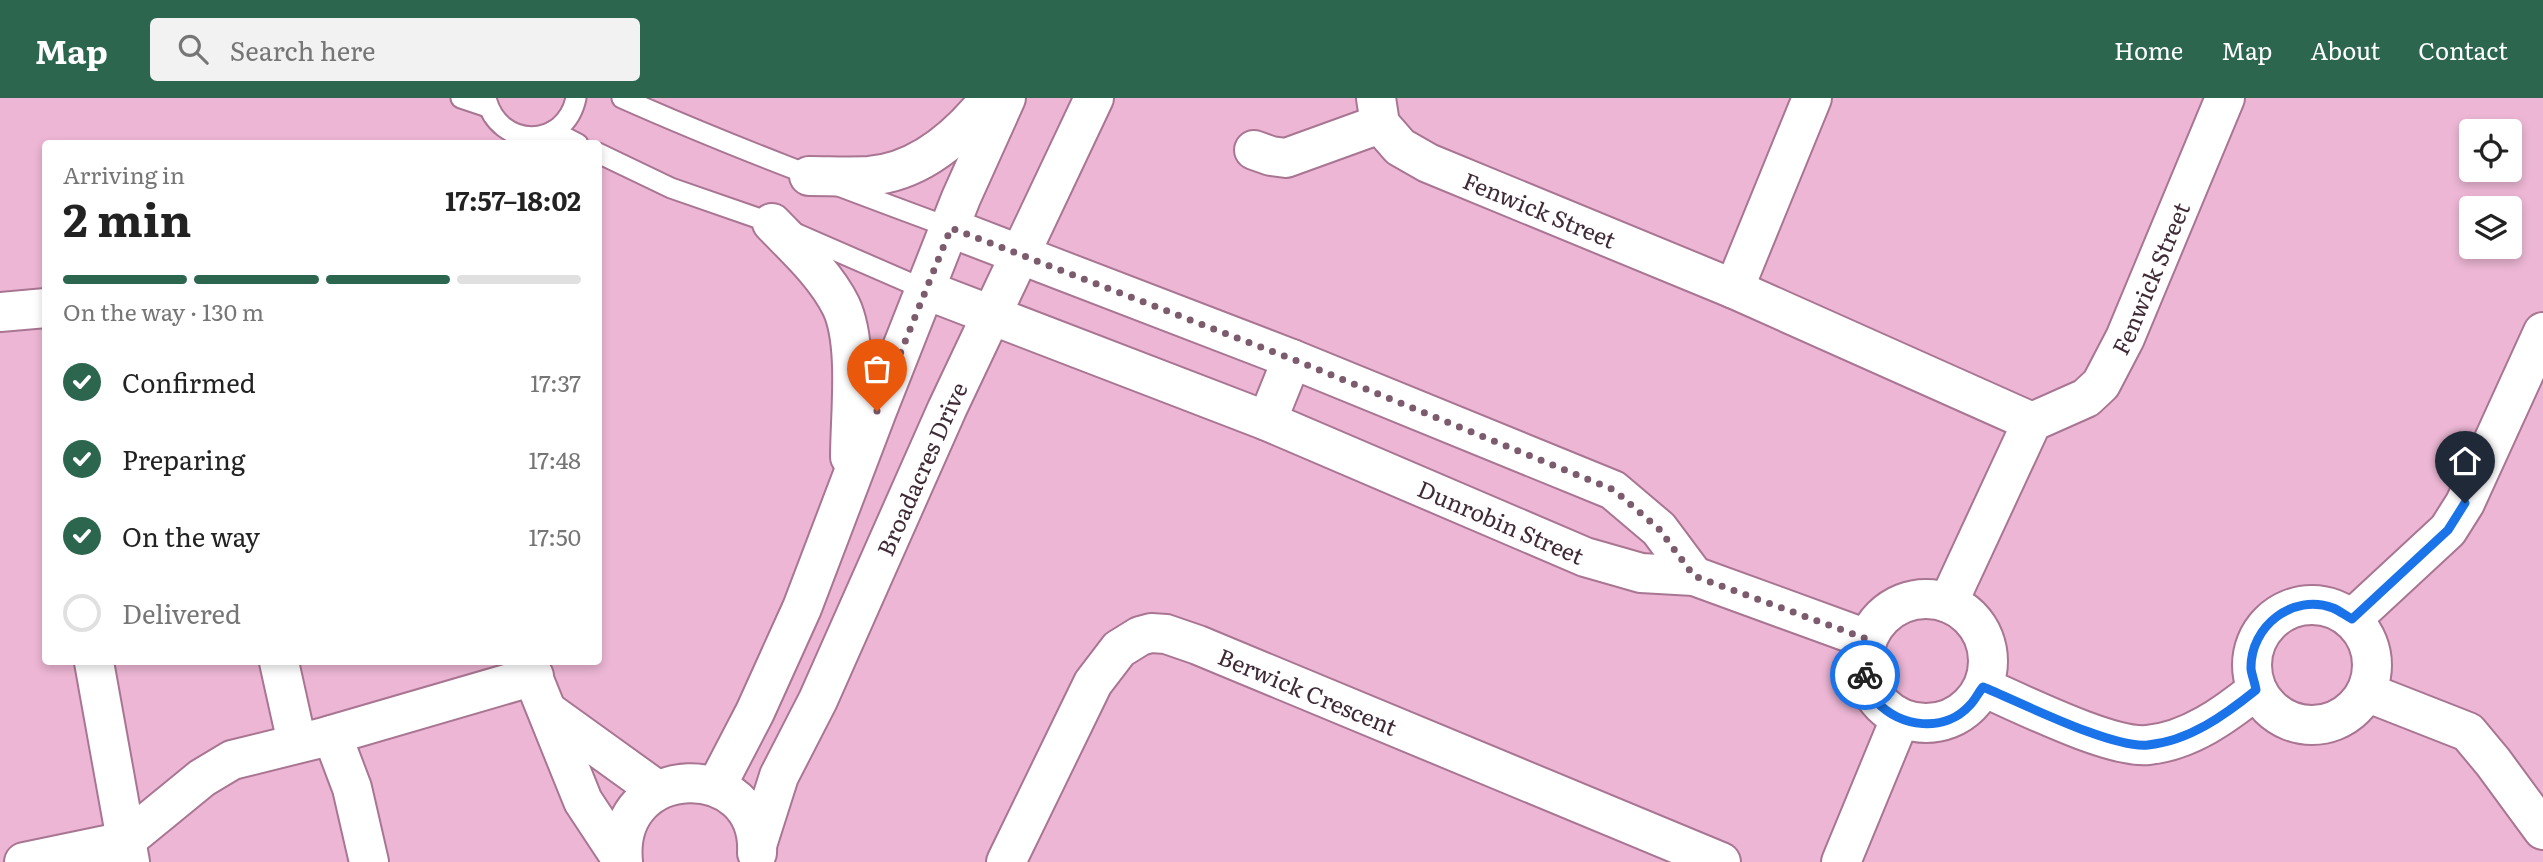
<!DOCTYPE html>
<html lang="en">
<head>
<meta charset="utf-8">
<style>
  body { margin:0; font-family:Literata,serif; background:#f2f2f2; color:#222; height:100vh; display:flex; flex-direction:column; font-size:26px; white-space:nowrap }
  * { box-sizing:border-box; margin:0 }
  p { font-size:23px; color:#767676 }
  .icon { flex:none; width:38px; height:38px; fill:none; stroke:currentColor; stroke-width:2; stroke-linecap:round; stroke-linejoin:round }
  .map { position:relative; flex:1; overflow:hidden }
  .drawer { position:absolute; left:42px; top:42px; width:560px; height:525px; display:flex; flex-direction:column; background:#fff; border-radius:7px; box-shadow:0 4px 10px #0003 }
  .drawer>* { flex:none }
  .fabs { position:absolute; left:2459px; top:21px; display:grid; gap:14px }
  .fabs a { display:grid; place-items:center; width:63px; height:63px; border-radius:7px; background:#fff; box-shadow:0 4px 10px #0003; font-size:35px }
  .pin { position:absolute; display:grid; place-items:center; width:60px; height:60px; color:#fff; margin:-72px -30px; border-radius:50% 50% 50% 0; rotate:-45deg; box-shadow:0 0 7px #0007 }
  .pin .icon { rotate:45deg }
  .courier { position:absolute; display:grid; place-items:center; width:70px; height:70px; margin:-35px; border:5px solid #1a73e8; border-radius:50%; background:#fff; color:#222; box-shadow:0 2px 9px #0007 }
  .headline em { font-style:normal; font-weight:700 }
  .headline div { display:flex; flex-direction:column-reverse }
  .headline { display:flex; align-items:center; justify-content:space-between; height:119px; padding:0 21px }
  h1 { font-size:46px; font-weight:700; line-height:52px }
  .bar { display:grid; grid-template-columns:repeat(4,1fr); gap:10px 7px; align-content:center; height:84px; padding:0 21px }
  .bar i { height:9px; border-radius:5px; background:#e0e0e0 }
  .bar .active { background:#2c664f }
  .bar p { grid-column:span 4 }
  ol { padding:0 21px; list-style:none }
  li { display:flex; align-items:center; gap:21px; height:77px }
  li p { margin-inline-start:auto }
  li .icon { padding:7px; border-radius:50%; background:#2c664f; color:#fff; stroke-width:4 }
  li:last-child { color:#767676 }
  li i { width:38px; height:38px; border:4px solid #e0e0e0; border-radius:50% }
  header { display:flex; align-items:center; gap:42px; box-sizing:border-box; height:98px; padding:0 35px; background:#2c664f; color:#fff }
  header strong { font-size:33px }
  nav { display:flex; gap:38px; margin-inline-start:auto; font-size:24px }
  .search { width:490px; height:63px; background:#f2f2f2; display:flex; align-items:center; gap:18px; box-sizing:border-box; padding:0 24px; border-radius:7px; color:#767676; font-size:26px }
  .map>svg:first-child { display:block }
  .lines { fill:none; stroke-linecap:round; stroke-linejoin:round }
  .service-casing { stroke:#a87692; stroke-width:23 }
  .minor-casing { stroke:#a87692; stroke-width:42 }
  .tertiary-casing { stroke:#a87692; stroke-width:42 }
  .service { stroke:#fff; stroke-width:19 }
  .minor { stroke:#fff; stroke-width:38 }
  .tertiary { stroke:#fff; stroke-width:38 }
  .done { stroke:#7c5b6d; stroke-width:7; stroke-dasharray:0 12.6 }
  .route { stroke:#1a73e8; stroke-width:9 }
  .labels { text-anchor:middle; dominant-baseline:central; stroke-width:6; stroke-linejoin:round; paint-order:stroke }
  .street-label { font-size:23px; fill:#3f2a36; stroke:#fac3e1 }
</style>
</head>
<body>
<header>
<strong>Map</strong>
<div class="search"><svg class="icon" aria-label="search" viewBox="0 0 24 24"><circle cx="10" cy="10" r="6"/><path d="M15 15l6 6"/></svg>Search here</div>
<nav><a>Home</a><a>Map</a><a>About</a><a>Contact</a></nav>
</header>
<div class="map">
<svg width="2543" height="764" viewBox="0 0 2543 764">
  <rect width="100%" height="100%" fill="#ecb6d4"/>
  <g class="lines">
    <g class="service-casing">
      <g id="service">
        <polyline points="461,0 488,9"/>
        <path d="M 486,0 C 498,51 565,52 576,0"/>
        <path d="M 622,0 C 730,48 840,89 951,130"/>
        <polyline points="553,33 578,46"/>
        <polyline points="598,55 671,90 772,125 926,192"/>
      </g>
    </g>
    <g class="minor-casing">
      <g id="minor">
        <path id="s1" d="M 1376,0 L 1380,26 L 1400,49 L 1428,65 L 1734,191 L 2032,324"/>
        <polyline points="1254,52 1271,58 1286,60 1380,26"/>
        <polyline points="951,130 1292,261 1613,392 1659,431 1694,478"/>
        <polyline points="1734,191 1812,0"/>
        <path id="s2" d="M 926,192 L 1267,323 L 1585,459 L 1641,475 L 1694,478 L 1867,541"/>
        <polyline points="0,214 46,210"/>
        <polyline points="1267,323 1292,261"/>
        <circle cx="1926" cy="563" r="62"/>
        <path id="s3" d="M 1948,505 L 2032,324 L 2086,300 L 2101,286 L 2125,240 L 2225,0"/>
        <circle cx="2312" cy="567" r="60"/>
        <polyline points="2352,521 2448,432 2465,405 2543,234"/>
        <polyline points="94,564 130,764"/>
        <polyline points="279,564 297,645"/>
        <polyline points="527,564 583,703 622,762"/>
        <path d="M 1983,589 C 2020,605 2111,651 2148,647 C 2189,643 2225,617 2256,592"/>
        <polyline points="2366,594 2468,634 2493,664 2543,732"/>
        <polyline points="550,615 657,692"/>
        <polyline points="332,637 352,690 369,764"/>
        <polyline points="24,764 125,743 202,680 232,662 321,640 534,578"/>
        <path id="s4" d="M 1006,764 L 1093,585 L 1119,551 L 1140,538 L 1151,535 L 1166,536 L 1198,547 L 1721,764"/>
        <polyline points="1841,764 1900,621"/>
      </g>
    </g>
    <g class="tertiary-casing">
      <g id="tertiary">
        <path d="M 809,78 C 829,78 849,79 869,78 C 920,74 960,38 990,0"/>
        <path d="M 772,125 C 797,151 825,176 841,208 C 859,246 850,317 850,359"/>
        <polyline points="716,689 755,614 802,510 877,313 961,100 1006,0"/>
        <path id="s5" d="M 758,744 L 779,678 L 818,602 L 947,311 L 1094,0"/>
        <path d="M 623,764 C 613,661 762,660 757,755"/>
      </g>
    </g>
    <use href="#service" class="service"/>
    <use href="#minor" class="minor"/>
    <use href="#tertiary" class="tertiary"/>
  </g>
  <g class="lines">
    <polyline class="done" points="877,313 951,130 1292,261 1614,392 1659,431 1694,478 1867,541 1863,573 1865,577"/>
    <path class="route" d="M 1865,577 C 1868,585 1871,596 1876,603 C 1900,630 1945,635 1970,607 C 1975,602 1978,595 1983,589 C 2020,604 2112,651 2148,647 C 2189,643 2225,617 2256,592 C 2255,585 2252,578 2251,571 C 2250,528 2293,495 2333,510 C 2340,513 2346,518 2352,521 L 2448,432 L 2465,405"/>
  </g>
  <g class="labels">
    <g class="street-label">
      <text stroke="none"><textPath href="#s1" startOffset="210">Fenwick Street</textPath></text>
      <text stroke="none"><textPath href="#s3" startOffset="396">Fenwick Street</textPath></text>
      <text stroke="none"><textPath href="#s5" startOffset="408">Broadacres Drive</textPath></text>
      <text stroke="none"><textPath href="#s2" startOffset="620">Dunrobin Street</textPath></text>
      <text stroke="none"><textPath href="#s4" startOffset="446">Berwick Crescent</textPath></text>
    </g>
  </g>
</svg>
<div class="fabs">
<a><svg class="icon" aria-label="locate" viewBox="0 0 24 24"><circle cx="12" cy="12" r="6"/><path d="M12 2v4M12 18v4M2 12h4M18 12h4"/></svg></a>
<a><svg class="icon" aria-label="layers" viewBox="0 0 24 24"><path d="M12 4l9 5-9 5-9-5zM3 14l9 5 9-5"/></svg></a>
</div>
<div class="pin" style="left:877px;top:313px;background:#ea580c"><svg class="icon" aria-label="bag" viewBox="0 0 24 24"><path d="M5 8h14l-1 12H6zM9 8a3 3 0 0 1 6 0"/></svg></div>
<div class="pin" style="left:2465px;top:405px;background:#1f2937"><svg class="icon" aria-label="home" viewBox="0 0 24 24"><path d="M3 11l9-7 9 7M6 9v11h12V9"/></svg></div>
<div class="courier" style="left:1865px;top:577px"><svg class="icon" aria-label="bike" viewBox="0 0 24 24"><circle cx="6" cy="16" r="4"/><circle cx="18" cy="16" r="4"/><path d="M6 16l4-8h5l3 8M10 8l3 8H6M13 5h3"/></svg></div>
<section class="drawer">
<div class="headline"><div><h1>2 min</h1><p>Arriving in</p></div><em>17:57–18:02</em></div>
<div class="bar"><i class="active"></i><i class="active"></i><i class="active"></i><i></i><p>On the way · 130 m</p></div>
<ol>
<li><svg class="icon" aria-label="check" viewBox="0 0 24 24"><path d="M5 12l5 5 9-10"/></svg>Confirmed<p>17:37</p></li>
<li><svg class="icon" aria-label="check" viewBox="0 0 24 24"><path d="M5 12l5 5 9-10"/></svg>Preparing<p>17:48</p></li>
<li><svg class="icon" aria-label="check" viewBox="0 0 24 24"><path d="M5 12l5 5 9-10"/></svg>On the way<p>17:50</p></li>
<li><i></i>Delivered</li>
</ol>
</section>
</div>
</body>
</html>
